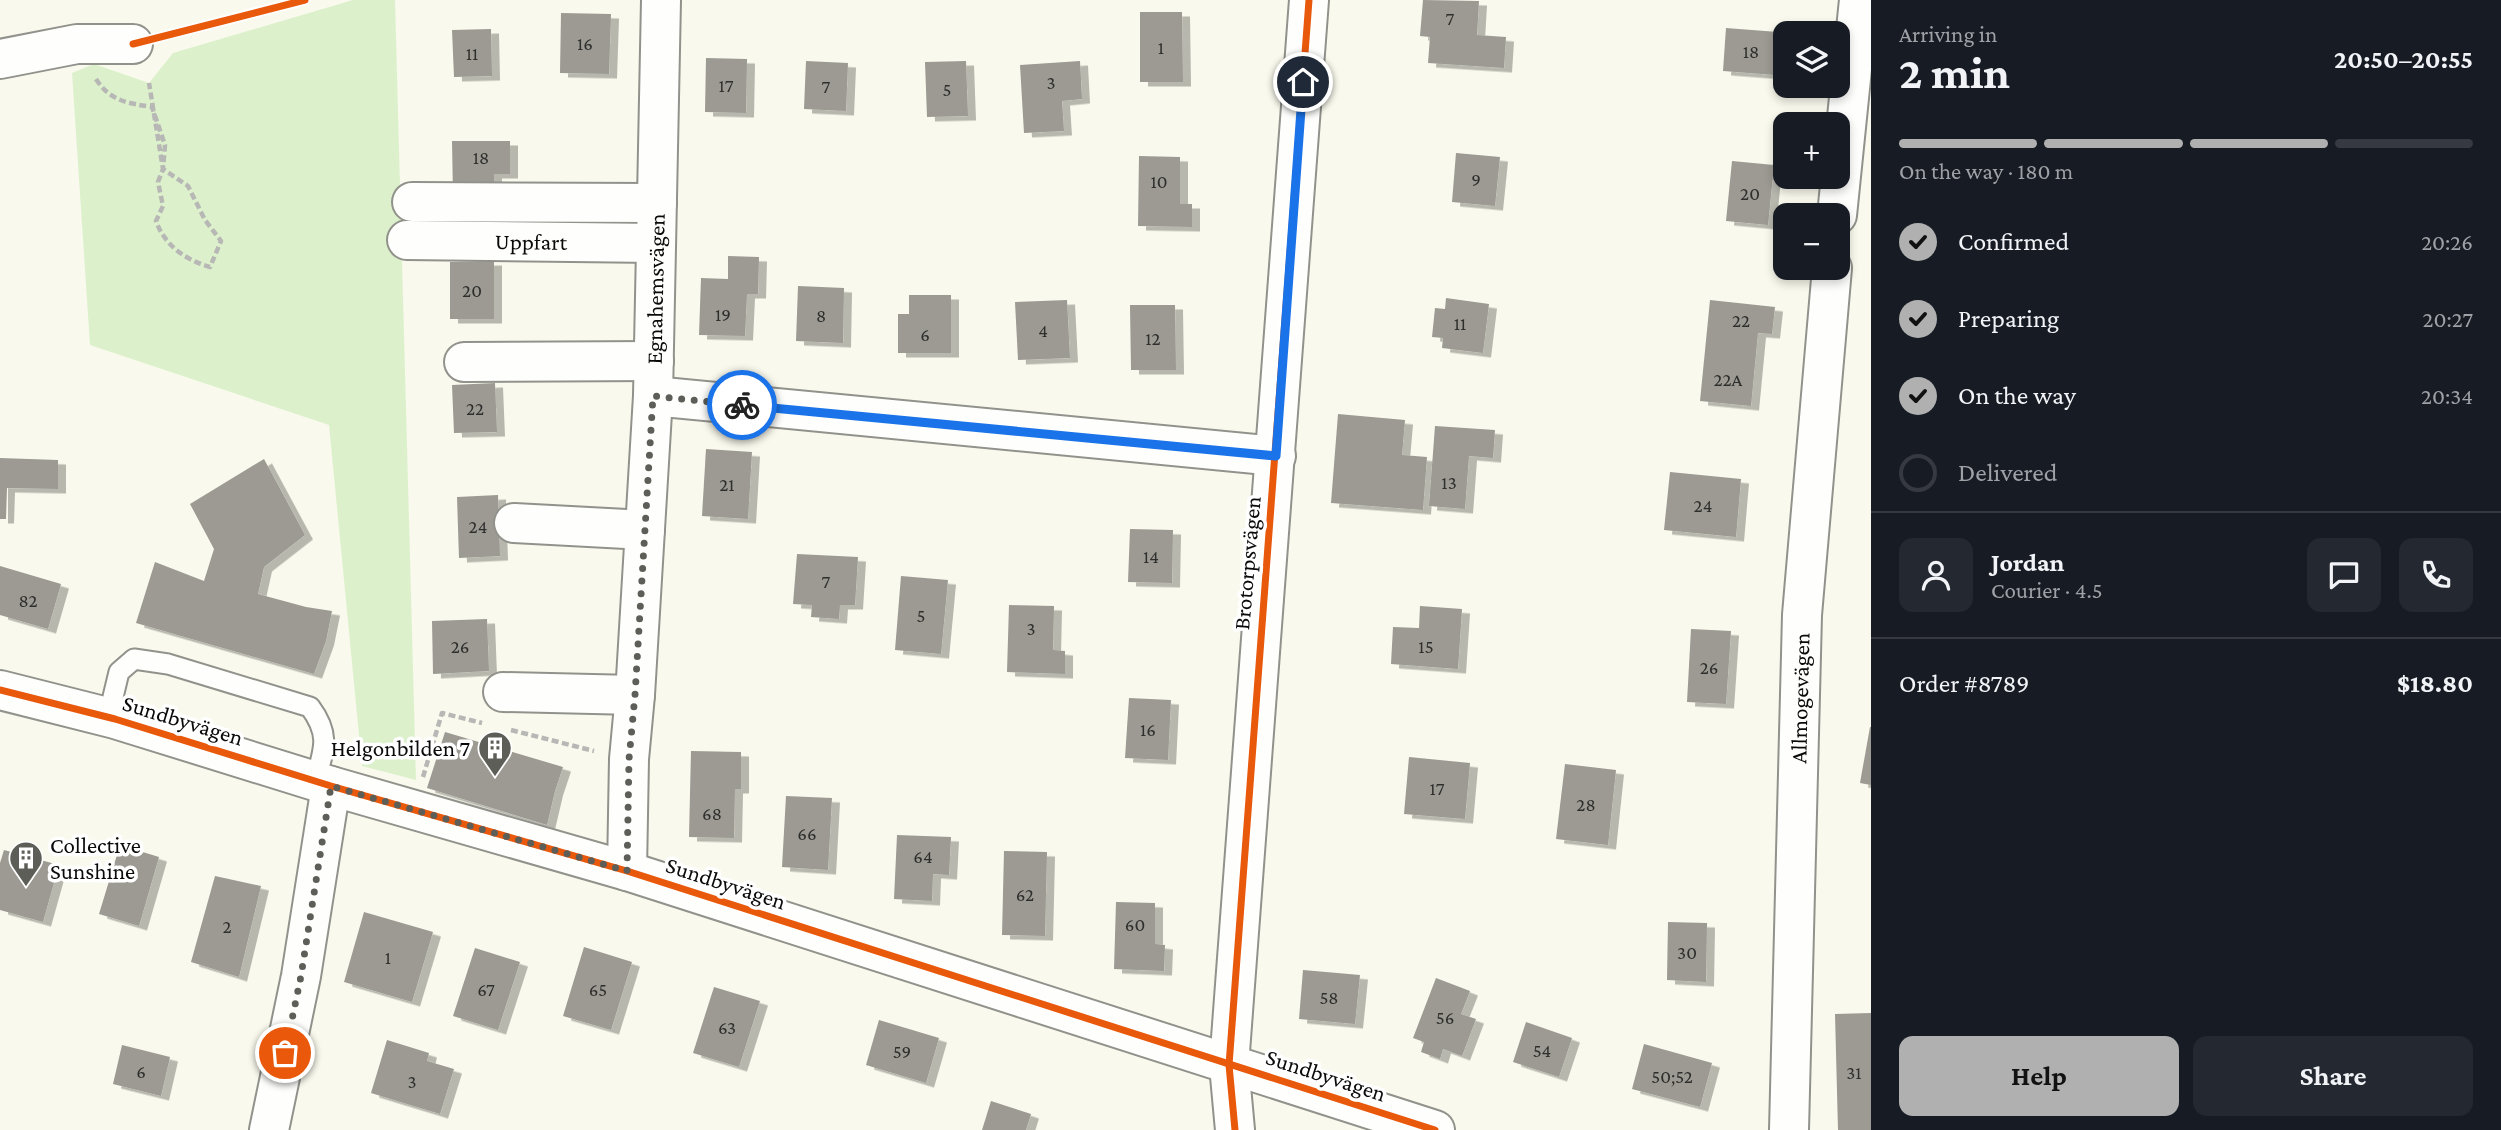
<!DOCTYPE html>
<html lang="en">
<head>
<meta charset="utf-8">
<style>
  body { margin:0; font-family:"Crimson Pro",serif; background:#242831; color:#f1f3f6; height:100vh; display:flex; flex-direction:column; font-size:26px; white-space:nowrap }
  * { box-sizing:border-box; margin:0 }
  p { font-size:23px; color:#9ea1a6 }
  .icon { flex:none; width:38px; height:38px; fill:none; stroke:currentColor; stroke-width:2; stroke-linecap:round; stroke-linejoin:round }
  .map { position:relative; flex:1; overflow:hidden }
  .side { display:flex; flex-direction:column; background:#171b24; width:630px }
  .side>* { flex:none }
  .tools { position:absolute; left:1773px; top:21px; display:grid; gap:14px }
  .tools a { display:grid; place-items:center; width:77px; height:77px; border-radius:14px; background:#171b24; box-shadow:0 4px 10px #0003; font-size:35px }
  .pin { position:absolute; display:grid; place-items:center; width:60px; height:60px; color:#fff; margin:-30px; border:4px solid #fff; border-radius:50%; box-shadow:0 2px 7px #0007 }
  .courier { position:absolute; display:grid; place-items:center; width:70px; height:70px; margin:-35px; border:5px solid #1a73e8; border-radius:50%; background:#fff; color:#222; box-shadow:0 2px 9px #0007 }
  .headline em { font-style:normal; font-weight:700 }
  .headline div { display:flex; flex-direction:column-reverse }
  .headline { display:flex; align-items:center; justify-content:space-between; height:119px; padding:0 28px }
  h1 { font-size:46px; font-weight:700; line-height:52px }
  .bar { display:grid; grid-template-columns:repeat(4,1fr); gap:10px 7px; align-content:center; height:84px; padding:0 28px }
  .bar i { height:9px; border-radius:5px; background:#363941 }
  .bar .selected { background:#afb0af }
  .bar p { grid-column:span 4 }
  .line { display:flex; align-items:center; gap:18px; padding:0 28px; border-top:2px solid #363941 }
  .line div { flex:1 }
  .round { display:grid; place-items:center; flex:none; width:74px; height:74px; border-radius:14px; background:#242831 }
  ol { padding:0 28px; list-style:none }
  li { display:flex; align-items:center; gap:21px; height:77px }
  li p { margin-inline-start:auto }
  li .icon { padding:7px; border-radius:50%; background:#afb0af; color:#111; stroke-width:4 }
  li:last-child { color:#9ea1a6 }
  li i { width:38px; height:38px; border:4px solid #363941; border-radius:50% }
  .cta { display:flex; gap:14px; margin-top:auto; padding:14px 28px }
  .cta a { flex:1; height:80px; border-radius:14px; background:#afb0af; color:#111; font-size:28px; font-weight:700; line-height:80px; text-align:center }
  .cta a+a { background:#242831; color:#f1f3f6 }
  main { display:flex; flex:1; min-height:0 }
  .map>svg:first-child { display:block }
  .green { fill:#dcf1cb }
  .building { fill:#9c9a93; filter:url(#shadow) }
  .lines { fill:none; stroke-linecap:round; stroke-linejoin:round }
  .lane-casing { stroke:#92928c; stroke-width:23 }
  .street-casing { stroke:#92928c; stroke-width:42 }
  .path { stroke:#b7b7b5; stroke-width:4.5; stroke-dasharray:7 3.5; stroke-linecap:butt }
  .lane { stroke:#fefefc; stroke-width:19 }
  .street { stroke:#fefefc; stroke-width:38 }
  .cycleway-casing { stroke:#fff; stroke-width:11 }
  .cycleway { stroke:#e8590c; stroke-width:7 }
  .done { stroke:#5e5e59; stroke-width:7; stroke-dasharray:0 12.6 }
  .route { stroke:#1a73e8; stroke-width:9 }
  .labels { text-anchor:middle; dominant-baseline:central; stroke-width:7; stroke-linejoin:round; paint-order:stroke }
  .number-label { font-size:19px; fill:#2e2e2c }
  .street-label { font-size:23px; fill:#0a0a0a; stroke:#fff }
  .poi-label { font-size:23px; fill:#0a0a0a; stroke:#fff; text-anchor:end }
</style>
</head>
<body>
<main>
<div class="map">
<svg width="1871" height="1130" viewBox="0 0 1871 1130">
  <defs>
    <filter id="shadow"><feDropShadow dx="8" dy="4.5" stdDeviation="0" flood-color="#0004"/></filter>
  </defs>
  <rect width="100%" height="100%" fill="#f9f9ed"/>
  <polygon class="green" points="353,0 395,0 416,780 362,766 329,425 90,345 72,73 94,64 149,83 173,53"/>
  <g class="building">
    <polygon points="1423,0 1479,1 1477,35 1506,37 1504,68 1428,63 1430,37 1420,36"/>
    <polygon points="1140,12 1182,12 1183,82 1140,82"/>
    <polygon points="561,13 611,14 609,74 560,73"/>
    <polygon points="1726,28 1778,32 1775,75 1723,71"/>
    <polygon points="491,29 492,76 454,77 452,30"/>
    <polygon points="706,58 747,59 746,113 705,112"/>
    <polygon points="806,61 848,63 846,111 804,109"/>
    <polygon points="966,61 968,116 927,117 925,62"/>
    <polygon points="1080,61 1082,99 1062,101 1064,131 1024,133 1020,65"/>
    <polygon points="452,141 510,141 510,174 494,174 494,196 453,196"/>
    <polygon points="1456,153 1500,157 1495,206 1452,202"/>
    <polygon points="1139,156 1180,157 1180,204 1192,204 1192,227 1138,226"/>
    <polygon points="1732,161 1774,165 1768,225 1726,221"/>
    <polygon points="728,256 759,257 758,294 747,294 745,336 699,335 701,278 728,279"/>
    <polygon points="494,261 494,319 450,319 450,262"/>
    <polygon points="798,286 844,288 843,343 796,341"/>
    <polygon points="909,295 951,295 951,353 898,353 898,314 909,314"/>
    <polygon points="1446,298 1489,304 1483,353 1442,348 1443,338 1432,337 1435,308 1445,309"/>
    <polygon points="1067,300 1070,358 1018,360 1015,302"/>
    <polygon points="1710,300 1775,307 1772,334 1758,333 1751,406 1700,401"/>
    <polygon points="1130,305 1175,305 1176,370 1131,370"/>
    <polygon points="495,383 497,432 454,433 452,385"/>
    <polygon points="1338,414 1405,420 1402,455 1427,457 1423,510 1331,503"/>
    <polygon points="1435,426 1495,430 1493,458 1469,456 1465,509 1429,506"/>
    <polygon points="706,449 752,452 748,519 702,516"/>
    <polygon points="0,458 58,460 58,489 7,488 6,519 0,519"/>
    <polygon points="264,459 305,535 264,567 258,594 306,607 332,611 326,641 314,674 136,623 155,562 204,581 214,549 190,504"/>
    <polygon points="1670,472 1741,479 1736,537 1664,530"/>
    <polygon points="498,495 500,556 459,558 457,497"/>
    <polygon points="1130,529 1173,530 1172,583 1128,582"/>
    <polygon points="797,554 858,557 855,605 840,605 839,619 811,617 812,605 793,604"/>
    <polygon points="0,566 61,584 48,629 0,615"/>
    <polygon points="901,576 948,580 941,654 895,650"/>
    <polygon points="1009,605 1054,606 1053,650 1065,651 1065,674 1007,672"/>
    <polygon points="1420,606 1462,609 1458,669 1391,664 1393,627 1419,628"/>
    <polygon points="487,619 489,671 433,674 432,621"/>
    <polygon points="1691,629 1731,631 1726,704 1687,702"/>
    <polygon points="1129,698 1171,700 1168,760 1125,758"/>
    <polygon points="1870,727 1871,727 1871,785 1860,783"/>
    <polygon points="445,732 563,767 555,791 547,825 427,788"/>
    <polygon points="691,751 741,752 741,789 735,789 734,838 689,837"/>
    <polygon points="1409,757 1470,763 1465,819 1404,814"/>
    <polygon points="1565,764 1616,770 1608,845 1556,839"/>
    <polygon points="786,796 832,798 828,870 782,867"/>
    <polygon points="897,835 951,837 949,875 933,874 932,901 894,899"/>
    <polygon points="120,845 159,857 139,926 99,914"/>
    <polygon points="4,850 59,865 43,922 0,910 0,863"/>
    <polygon points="1004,851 1047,852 1045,936 1002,935"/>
    <polygon points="215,876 261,886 239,977 191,962"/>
    <polygon points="1116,902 1155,903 1155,944 1165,945 1164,971 1114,969"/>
    <polygon points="364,912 433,932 412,1002 344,982"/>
    <polygon points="1668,922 1707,923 1706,982 1667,980"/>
    <polygon points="584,947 632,962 611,1030 563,1016"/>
    <polygon points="475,948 520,962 498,1030 453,1016"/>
    <polygon points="1303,970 1360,975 1355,1024 1299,1019"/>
    <polygon points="1436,978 1470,991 1461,1014 1476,1019 1462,1056 1443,1049 1440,1059 1421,1052 1424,1042 1413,1038"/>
    <polygon points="714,987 760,1001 739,1067 693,1053"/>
    <polygon points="1871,1013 1871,1130 1838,1130 1835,1014"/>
    <polygon points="879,1020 939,1038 926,1083 866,1065"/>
    <polygon points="1526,1022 1572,1038 1559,1077 1513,1062"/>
    <polygon points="387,1040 429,1053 427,1061 454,1069 440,1114 371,1093"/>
    <polygon points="1644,1044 1712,1063 1700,1107 1632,1089"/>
    <polygon points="122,1045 170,1057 161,1096 113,1084"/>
    <polygon points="991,1101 1031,1114 1026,1130 982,1130"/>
  </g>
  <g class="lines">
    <g class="lane-casing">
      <path id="lane" d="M 115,719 L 113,697 L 119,672 L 134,659 L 168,664 L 310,707 C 331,735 324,750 315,781"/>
    </g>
    <g class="street-casing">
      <g id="street">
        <polyline points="0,59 77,44 133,44"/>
        <polyline points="412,202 657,203"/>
        <polyline points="1837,215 1859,0"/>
        <path id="s1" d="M 407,240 L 656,243"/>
        <polyline points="464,362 654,361"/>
        <polyline points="653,396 1276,456"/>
        <polyline points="514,523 645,530"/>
        <polyline points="0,690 115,719 331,786 627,871 1435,1130"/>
        <polyline points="503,692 635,695"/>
        <path id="s2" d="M 627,871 L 629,759 L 635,695 L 653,396 L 661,0"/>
        <polyline points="269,1130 301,976 331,786"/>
        <polyline points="1235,1130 1229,1065 1309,0"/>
        <path id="s3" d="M 1789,1130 L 1802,615 L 1832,268"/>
      </g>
    </g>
    <g class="path">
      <path d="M 96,79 C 110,101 127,103 152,107 L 165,145 L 163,169 L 158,182 L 163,206 L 156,221 C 165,246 186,260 210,267 L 221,241 L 205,220 L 188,186 L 163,169 L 149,83"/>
      <polyline points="511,730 594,751"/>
      <polyline points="423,777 442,713 482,723"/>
    </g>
    <use href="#lane" class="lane"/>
    <use href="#street" class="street"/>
    <g class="cycleway-casing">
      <g id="cycleway">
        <polyline points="133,44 305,0"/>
        <polyline points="0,690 115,719 331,786 627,871 1435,1130"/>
        <polyline points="1235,1130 1229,1065 1309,0"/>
      </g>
    </g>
    <use href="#cycleway" class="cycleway"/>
  </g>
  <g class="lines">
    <polyline class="done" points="285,1053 301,976 331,786 627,871 629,759 635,695 653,396 742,405"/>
    <polyline class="route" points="742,405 1276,456 1303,82"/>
  </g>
  <defs>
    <g id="building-pin" transform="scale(1.75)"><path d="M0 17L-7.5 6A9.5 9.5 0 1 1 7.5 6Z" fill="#5e5e59" stroke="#fff"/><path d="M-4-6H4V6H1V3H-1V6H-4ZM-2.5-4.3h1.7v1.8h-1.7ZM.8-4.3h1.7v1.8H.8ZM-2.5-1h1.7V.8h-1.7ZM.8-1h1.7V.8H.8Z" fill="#fff"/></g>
  </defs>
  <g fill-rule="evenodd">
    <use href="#building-pin" x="495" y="748"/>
    <use href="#building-pin" x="26" y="858"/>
  </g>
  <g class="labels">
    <g class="number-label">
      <text x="1450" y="18">7</text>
      <text x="585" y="43">16</text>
      <text x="1161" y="47">1</text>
      <text x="1751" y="51">18</text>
      <text x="472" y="53">11</text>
      <text x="1051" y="82">3</text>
      <text x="726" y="85">17</text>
      <text x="826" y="86">7</text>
      <text x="947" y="89">5</text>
      <text x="481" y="157">18</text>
      <text x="1476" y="179">9</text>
      <text x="1159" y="181">10</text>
      <text x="1750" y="193">20</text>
      <text x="472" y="290">20</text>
      <text x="723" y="314">19</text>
      <text x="821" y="315">8</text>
      <text x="1741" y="320">22</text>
      <text x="1460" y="323">11</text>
      <text x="1043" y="330">4</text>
      <text x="925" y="334">6</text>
      <text x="1153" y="338">12</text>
      <text x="1728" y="379">22A</text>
      <text x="475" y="408">22</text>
      <text x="1449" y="482">13</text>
      <text x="727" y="484">21</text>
      <text x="1703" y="505">24</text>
      <text x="478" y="526">24</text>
      <text x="1151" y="556">14</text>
      <text x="826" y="581">7</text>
      <text x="28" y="600">82</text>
      <text x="921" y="615">5</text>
      <text x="1031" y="628">3</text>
      <text x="460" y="646">26</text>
      <text x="1426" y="646">15</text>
      <text x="1709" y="667">26</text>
      <text x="1148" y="729">16</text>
      <text x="1437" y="788">17</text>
      <text x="1586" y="804">28</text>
      <text x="712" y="813">68</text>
      <text x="807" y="833">66</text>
      <text x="923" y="856">64</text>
      <text x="1025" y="894">62</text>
      <text x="1135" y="924">60</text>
      <text x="227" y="926">2</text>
      <text x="1687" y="952">30</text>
      <text x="388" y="957">1</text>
      <text x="486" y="989">67</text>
      <text x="598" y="989">65</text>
      <text x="1329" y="997">58</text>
      <text x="1445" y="1017">56</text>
      <text x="727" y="1027">63</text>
      <text x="1542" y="1050">54</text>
      <text x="902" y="1051">59</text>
      <text x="141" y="1071">6</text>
      <text x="1854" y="1072">31</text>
      <text x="1672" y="1076">50;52</text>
      <text x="412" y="1081">3</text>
    </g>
    <g class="street-label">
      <text stroke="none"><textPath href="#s1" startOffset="124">Uppfart</textPath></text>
      <text stroke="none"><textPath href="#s2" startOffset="583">Egnahemsvägen</textPath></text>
      <text transform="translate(1247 563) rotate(-85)">Brotorpsvägen</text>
      <text stroke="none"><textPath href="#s3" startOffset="432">Allmogevägen</textPath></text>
      <text transform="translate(183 720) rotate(17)">Sundbyvägen</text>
      <text transform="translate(726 883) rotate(18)">Sundbyvägen</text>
      <text transform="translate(1326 1075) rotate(18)">Sundbyvägen</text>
    </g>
    <g class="poi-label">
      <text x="470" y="748">Helgonbilden 7</text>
      <text x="50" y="845" text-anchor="start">Collective<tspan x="50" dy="26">Sunshine</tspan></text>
    </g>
  </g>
</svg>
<div class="tools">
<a><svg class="icon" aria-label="layers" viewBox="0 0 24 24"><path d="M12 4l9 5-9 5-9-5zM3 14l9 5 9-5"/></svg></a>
<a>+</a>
<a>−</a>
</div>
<div class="pin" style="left:285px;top:1053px;background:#ea580c"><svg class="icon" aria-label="bag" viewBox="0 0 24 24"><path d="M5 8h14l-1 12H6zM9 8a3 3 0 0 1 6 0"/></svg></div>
<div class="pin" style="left:1303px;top:82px;background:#1f2937"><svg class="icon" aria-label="home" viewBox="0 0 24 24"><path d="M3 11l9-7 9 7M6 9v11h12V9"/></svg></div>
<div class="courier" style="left:742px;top:405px"><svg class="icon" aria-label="bike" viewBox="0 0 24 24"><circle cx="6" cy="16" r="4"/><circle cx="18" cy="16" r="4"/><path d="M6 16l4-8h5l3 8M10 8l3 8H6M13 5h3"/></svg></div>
</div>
<section class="side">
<div class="headline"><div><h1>2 min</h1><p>Arriving in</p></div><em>20:50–20:55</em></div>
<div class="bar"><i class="selected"></i><i class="selected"></i><i class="selected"></i><i></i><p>On the way · 180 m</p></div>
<ol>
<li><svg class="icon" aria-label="check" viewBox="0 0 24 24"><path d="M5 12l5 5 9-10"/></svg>Confirmed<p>20:26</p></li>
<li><svg class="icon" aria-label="check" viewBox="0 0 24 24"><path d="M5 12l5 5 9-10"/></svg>Preparing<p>20:27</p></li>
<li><svg class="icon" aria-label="check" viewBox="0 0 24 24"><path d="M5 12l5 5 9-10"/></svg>On the way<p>20:34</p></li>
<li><i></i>Delivered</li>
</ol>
<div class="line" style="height:126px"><a class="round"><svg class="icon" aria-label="person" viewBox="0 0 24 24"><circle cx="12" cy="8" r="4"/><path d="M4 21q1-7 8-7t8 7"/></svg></a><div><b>Jordan</b><p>Courier · 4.5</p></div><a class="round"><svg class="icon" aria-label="chat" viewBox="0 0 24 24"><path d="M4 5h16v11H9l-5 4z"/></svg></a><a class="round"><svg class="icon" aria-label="phone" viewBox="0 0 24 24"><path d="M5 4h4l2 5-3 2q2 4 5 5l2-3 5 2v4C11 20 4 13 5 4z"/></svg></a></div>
<div class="line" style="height:91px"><div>Order #8789</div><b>$18.80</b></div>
<div class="cta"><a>Help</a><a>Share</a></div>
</section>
</main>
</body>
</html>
